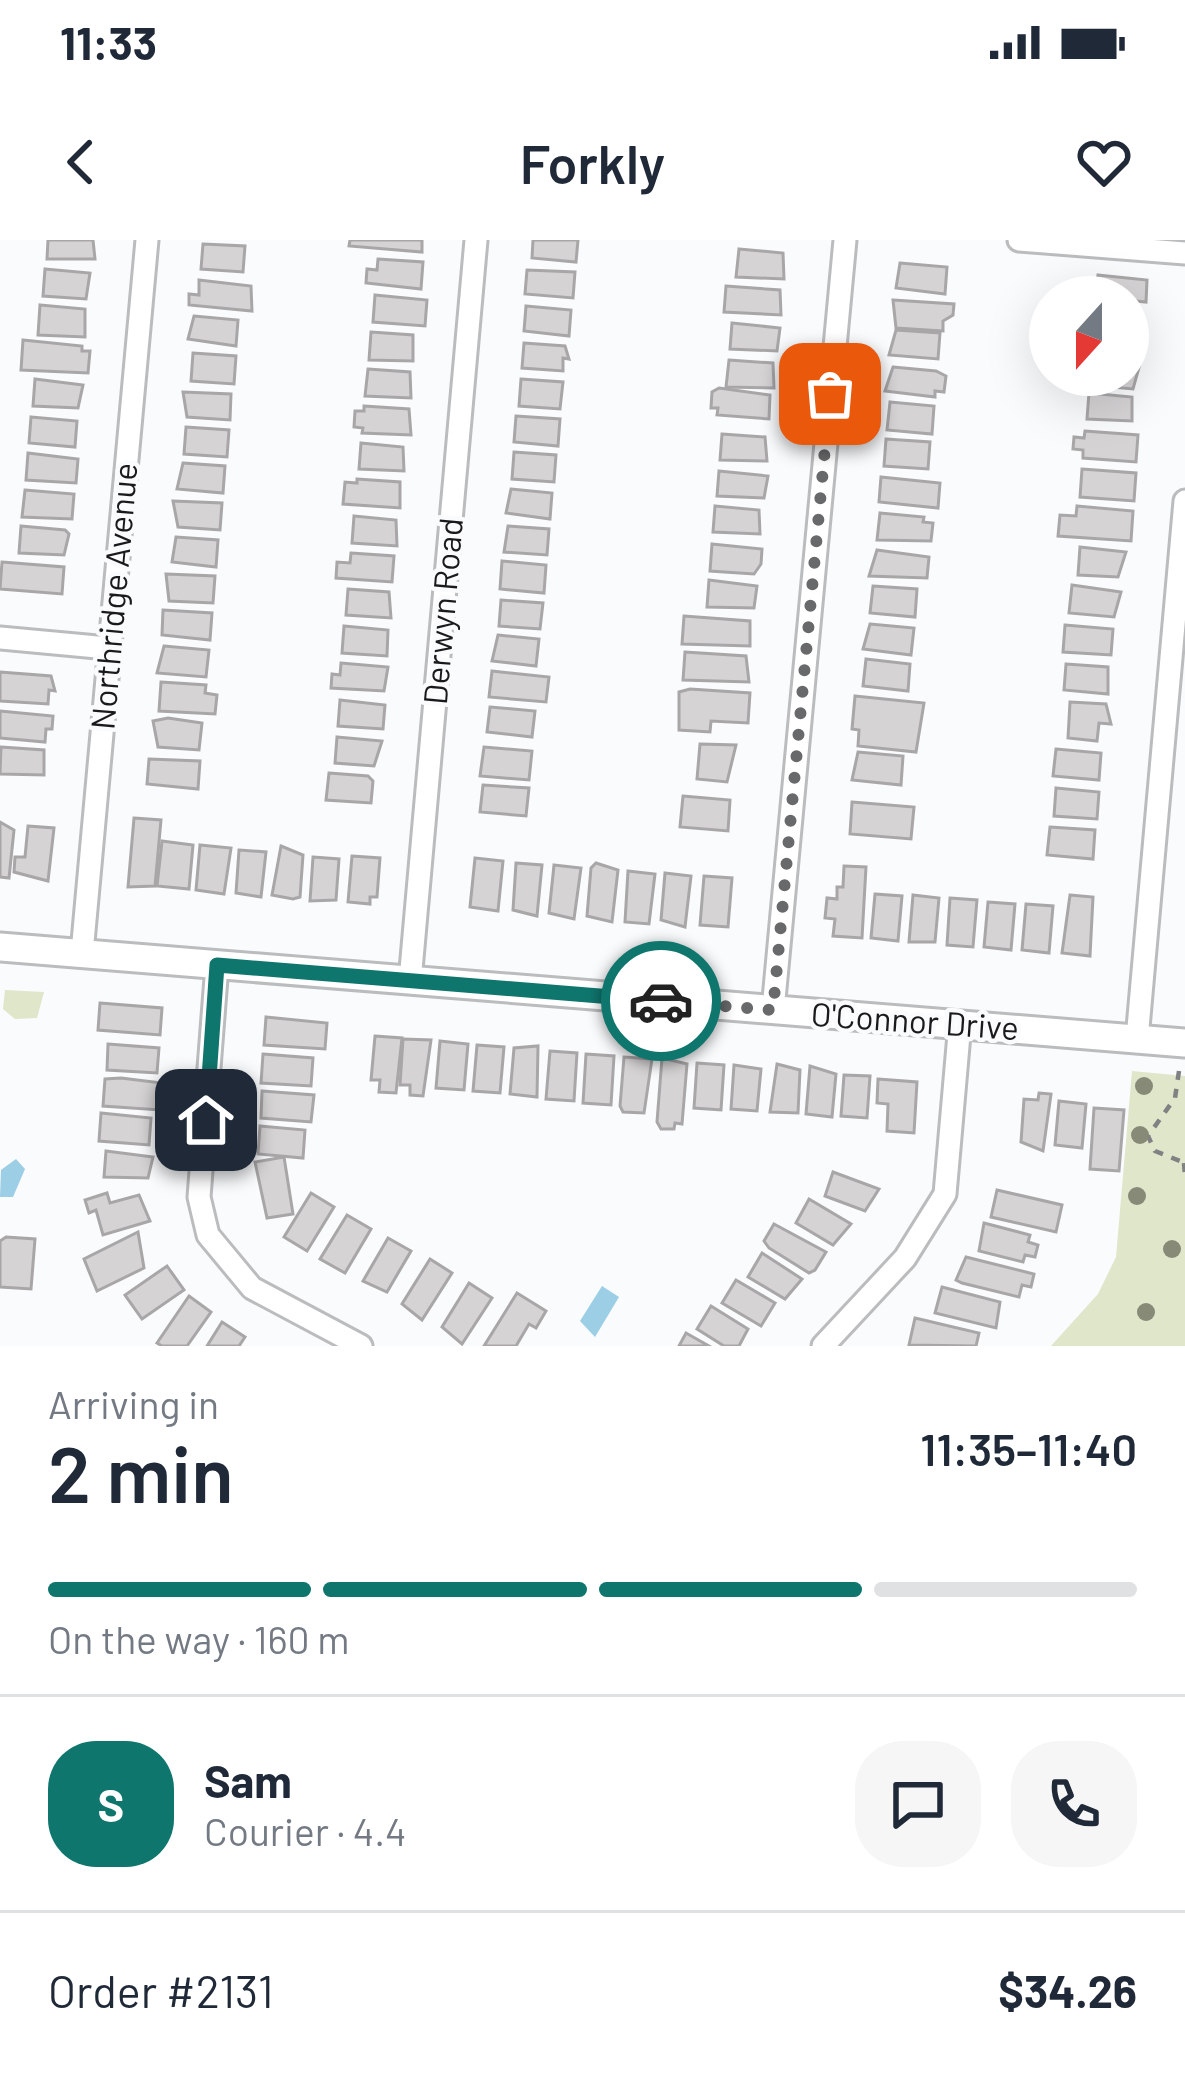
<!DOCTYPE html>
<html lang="en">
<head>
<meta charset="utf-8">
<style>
  body { margin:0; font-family:Barlow,sans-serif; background:#f6f6f7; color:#1f2937; height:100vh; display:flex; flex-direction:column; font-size:45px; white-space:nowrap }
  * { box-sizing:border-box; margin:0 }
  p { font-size:39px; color:#747a83 }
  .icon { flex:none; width:66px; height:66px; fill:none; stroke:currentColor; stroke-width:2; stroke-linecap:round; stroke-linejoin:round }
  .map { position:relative; height:1106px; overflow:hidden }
  .details { display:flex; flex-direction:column; background:#fff; flex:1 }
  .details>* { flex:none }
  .needle { width:78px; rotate:201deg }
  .fabs { position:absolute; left:1029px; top:36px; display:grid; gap:24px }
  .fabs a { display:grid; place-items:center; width:120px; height:120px; border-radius:50%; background:#fff; box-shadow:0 12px 48px #0002; font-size:60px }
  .pin { position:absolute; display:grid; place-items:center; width:102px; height:102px; color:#fff; margin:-51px; border-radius:24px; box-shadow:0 6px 18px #0006 }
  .courier { position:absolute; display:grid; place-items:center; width:120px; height:120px; margin:-60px; border:9px solid #0f766e; border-radius:50%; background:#fff; color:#222; box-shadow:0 3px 15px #0007 }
  .headline em { font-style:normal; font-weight:600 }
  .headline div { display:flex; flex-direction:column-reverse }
  .headline { display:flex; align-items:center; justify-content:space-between; height:204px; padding:0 48px }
  h1 { font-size:78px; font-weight:600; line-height:90px }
  .bar { display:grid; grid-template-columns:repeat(4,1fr); gap:18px 12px; align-content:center; height:144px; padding:0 48px }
  .bar i { height:15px; border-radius:9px; background:#e0e1e3 }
  .bar .on { background:#0f766e }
  .bar p { grid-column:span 4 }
  .line { display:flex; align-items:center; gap:30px; padding:0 48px; border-top:3px solid #e0e1e3 }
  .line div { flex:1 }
  .round { display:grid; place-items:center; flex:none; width:126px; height:126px; border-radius:48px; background:#f6f6f7 }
  .status { display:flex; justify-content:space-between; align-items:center; height:84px; padding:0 60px; background:#fff; direction:ltr }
  .status svg { height:33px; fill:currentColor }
  header { display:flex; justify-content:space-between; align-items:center; height:156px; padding:0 48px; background:#fff; font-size:54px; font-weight:600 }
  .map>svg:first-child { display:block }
  .green { fill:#dfe6c9 }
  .water { fill:#9ccee5 }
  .building { fill:#d6d3d5; stroke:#a9a6a8; stroke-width:3 }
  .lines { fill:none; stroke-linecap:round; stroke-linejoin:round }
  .minor-casing { stroke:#bbbcbe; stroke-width:27 }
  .secondary-casing { stroke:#bbbcbe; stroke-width:33 }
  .path { stroke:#808182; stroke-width:4.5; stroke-dasharray:9 9; stroke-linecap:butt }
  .minor { stroke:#fff; stroke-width:21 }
  .secondary { stroke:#fff; stroke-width:27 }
  .tree { fill:#868a77 }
  .done { stroke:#68696a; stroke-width:12; stroke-dasharray:0 21.6 }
  .route { stroke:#0f766e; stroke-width:15 }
  .labels { text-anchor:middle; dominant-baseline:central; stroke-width:9; stroke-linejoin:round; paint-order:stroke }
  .street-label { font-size:33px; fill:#1a1a1b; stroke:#fafbfd }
</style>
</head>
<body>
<div class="status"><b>11:33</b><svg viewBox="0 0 49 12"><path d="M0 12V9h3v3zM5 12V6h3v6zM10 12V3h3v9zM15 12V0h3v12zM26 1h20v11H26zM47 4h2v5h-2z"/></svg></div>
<header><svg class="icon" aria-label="back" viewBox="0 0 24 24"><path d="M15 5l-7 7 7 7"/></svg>Forkly<svg class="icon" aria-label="heart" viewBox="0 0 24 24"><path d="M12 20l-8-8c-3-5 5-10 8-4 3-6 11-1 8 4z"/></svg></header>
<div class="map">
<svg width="1185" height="1106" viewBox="0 0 1185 1106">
  <rect width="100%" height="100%" fill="#fafbfd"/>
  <g class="green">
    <polygon points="5,750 44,752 37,778 15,779 3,769"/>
    <polygon points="1132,831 1185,836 1185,1106 1051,1106 1098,1054 1116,1017"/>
  </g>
  <g class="water">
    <polygon points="16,919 25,929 13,957 0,957 1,930"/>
    <polygon points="602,1046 619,1057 595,1097 580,1081"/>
  </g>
  <g class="building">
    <polygon points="48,0 93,0 95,19 47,19"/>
    <polygon points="350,0 422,0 422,12 349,6"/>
    <polygon points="533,0 578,0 576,22 532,18"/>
    <polygon points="203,4 245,6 243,32 201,29"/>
    <polygon points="739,9 783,13 784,39 736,37"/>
    <polygon points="378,19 423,22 421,49 366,43 367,29 377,30"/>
    <polygon points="900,23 947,27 945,54 896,48"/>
    <polygon points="45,29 90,33 86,59 43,56"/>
    <polygon points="527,30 575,32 573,58 525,54"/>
    <polygon points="1098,35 1147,40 1146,62 1094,57"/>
    <polygon points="199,40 251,46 252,71 189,65 189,54 199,55"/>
    <polygon points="726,46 780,50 781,75 724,72"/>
    <polygon points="375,55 427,60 425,86 373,82"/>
    <polygon points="893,60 954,64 953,75 943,81 943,91 896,88"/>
    <polygon points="40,65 85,69 85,97 38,95"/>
    <polygon points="526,66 571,70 569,96 524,91"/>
    <polygon points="1128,74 1143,81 1142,100 1128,101"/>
    <polygon points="194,76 238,80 236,106 188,99"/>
    <polygon points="732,83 780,88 777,111 730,109"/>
    <polygon points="896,90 940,93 938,119 889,115"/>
    <polygon points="371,92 413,95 413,121 369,120"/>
    <polygon points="23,100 82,106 82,111 90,111 88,133 21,130"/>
    <polygon points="524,103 565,106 569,119 563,118 563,131 522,128"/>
    <polygon points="1128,111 1143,113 1133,149 1110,147 1111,137 1090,135 1128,135"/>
    <polygon points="193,113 236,116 234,144 191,141"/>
    <polygon points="729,120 773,123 774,148 726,147"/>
    <polygon points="893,127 936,131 946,136 944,152 935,151 935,157 885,151"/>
    <polygon points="368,129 410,132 411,158 365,156"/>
    <polygon points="35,139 83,145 78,168 33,166"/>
    <polygon points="521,139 563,142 560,169 519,166"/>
    <polygon points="719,148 770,155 769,179 717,175 718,168 711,168 712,152"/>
    <polygon points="183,152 231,154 230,180 187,177"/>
    <polygon points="1089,153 1132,157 1132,181 1087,179"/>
    <polygon points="890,162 934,166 932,194 887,190"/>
    <polygon points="364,166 409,169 411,195 362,193 363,188 354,187 355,171 364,171"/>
    <polygon points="516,176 560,179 558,206 514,202"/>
    <polygon points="31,177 77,181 75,207 29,203"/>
    <polygon points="186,187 229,190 227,217 184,214"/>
    <polygon points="1085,191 1138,195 1136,222 1083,218 1083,210 1073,209 1074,197 1084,198"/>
    <polygon points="722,194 765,197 767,221 720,220"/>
    <polygon points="886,199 930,202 928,229 884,226"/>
    <polygon points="361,203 403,207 404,231 359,229"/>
    <polygon points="514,212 556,215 554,242 512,239"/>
    <polygon points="28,213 78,219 76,243 26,240"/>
    <polygon points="183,223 225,226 223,253 177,249"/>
    <polygon points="1082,229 1136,233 1134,261 1080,257"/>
    <polygon points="719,231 768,236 764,258 717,256"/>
    <polygon points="881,237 940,243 938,268 879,262"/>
    <polygon points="357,239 400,242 400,268 343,264 345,242 357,243"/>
    <polygon points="511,249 552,253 550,279 506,273"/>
    <polygon points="25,250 74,254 72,279 22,277"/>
    <polygon points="173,261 222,263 220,290 178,287"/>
    <polygon points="715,266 759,270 760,294 713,292"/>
    <polygon points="1077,266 1133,271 1131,301 1058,296 1060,275 1076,276"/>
    <polygon points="880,273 924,277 923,282 933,283 931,301 877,300"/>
    <polygon points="354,276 396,280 397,306 352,303"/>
    <polygon points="21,286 65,290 69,294 64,315 19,313"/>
    <polygon points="508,286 549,289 547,315 504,312"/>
    <polygon points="176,297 218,300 216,327 172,322"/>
    <polygon points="712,304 762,309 761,324 754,334 710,331"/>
    <polygon points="1080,307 1126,312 1118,337 1078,335"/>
    <polygon points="877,310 929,317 927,338 869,336"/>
    <polygon points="351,313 394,316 392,342 336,338 337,322 350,323"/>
    <polygon points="502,321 546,325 544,353 500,349"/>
    <polygon points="2,322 64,327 62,354 0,349"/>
    <polygon points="166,334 215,336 213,363 169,361"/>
    <polygon points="709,340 757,346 754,368 707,367"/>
    <polygon points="1072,345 1121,352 1114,377 1069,373"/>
    <polygon points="873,346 917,349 915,377 870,373"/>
    <polygon points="348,349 389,352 391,378 346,375"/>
    <polygon points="501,360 543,363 540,389 499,386"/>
    <polygon points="163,370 212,373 210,400 162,395"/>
    <polygon points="684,376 750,381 750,406 682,404"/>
    <polygon points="870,384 914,388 911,415 863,409"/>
    <polygon points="1065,385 1113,389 1111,415 1063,412"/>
    <polygon points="344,386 388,390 387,416 342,413"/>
    <polygon points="498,395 539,399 536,426 492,421"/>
    <polygon points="164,406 209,410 206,437 157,433"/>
    <polygon points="685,412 746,416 749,442 683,440"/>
    <polygon points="866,419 910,424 908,451 863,446"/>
    <polygon points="341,423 388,427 384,451 331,448 332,434 340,435"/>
    <polygon points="1066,424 1108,427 1108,454 1064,450"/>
    <polygon points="492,431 549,437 546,462 489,457"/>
    <polygon points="0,432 51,436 55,451 49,450 48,464 0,461"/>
    <polygon points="161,442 206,445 205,453 217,455 215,474 159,471"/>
    <polygon points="690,449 750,453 748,483 711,481 710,492 679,490 679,452"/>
    <polygon points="855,456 924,463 916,512 858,506 859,490 852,489"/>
    <polygon points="340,460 385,465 383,489 338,486"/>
    <polygon points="1070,462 1106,464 1111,484 1099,483 1097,501 1068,498"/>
    <polygon points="490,467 535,471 532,497 487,492"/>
    <polygon points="0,471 53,476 52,489 46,489 45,502 0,498"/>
    <polygon points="168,478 202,483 199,510 158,507 153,481"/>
    <polygon points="337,497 382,501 374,526 335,523"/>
    <polygon points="700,504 736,505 727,542 697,539"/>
    <polygon points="1,507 44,510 44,535 0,534"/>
    <polygon points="484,507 532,511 529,540 480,536"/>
    <polygon points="1056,509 1101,513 1099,540 1053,536"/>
    <polygon points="858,512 903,516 901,545 852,540"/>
    <polygon points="149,519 200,521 198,549 147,544"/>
    <polygon points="329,533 368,536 373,541 371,563 326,560"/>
    <polygon points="483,545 529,548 526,576 480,572"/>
    <polygon points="1056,548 1099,552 1097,579 1054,576"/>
    <polygon points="683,556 730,560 728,591 680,587"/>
    <polygon points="852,562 914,567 911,599 850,594"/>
    <polygon points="134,578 161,580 155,646 128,647"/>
    <polygon points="0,582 14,590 9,638 0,637"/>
    <polygon points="28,586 54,588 48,641 14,632 15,617 25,617"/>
    <polygon points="1050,587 1095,590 1093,619 1047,615"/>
    <polygon points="162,601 193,605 189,649 157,646"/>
    <polygon points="200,605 231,608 224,654 196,650"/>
    <polygon points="281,606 303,615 300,657 293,659 272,655"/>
    <polygon points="239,610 266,612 261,657 236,653"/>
    <polygon points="352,616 380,618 377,657 370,657 370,664 348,662"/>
    <polygon points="313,617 339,619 336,660 310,661"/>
    <polygon points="475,618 503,621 498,671 470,667"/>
    <polygon points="516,623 542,625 537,676 513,670"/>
    <polygon points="596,623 618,630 612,682 587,676 591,628"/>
    <polygon points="554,625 581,628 574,679 549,673"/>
    <polygon points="844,626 866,627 862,698 833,696 835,679 825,678 827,658 837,659 837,647 843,647"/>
    <polygon points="628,631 655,634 649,684 625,682"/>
    <polygon points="665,633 691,636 685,687 661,680"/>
    <polygon points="704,636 732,638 728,687 700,685"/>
    <polygon points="875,654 902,656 898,701 871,698"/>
    <polygon points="913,655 939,658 935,702 909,702"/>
    <polygon points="1070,655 1093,657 1090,716 1062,713"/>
    <polygon points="950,658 977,660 973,707 947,705"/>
    <polygon points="988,662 1015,664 1011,710 984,707"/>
    <polygon points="1026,664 1053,666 1049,713 1022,710"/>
    <polygon points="100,763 162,768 160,795 98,790"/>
    <polygon points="266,777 327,783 325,809 264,805"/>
    <polygon points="375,796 402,798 396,853 379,852 380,840 371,840"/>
    <polygon points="403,799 431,800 423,856 410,855 410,845 400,845"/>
    <polygon points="440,801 468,804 464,850 436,848"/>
    <polygon points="108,804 159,808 157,833 107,830"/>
    <polygon points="477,805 504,807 500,853 473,851"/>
    <polygon points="538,806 537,857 510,854 514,808"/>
    <polygon points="550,811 577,813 574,861 546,859"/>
    <polygon points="263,814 313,818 311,846 261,843"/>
    <polygon points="586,814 614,816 611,865 583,863"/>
    <polygon points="624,817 652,819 644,873 623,872 620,866"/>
    <polygon points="662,818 687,824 682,884 675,883 674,889 661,889 657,882"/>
    <polygon points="697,823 724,825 721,870 694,868"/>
    <polygon points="777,824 800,830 798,873 770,872"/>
    <polygon points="734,825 761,829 757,871 731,869"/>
    <polygon points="810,826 836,834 832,877 806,874"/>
    <polygon points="844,835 870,836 867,878 841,876"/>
    <polygon points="121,838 162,843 160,870 103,866 105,839"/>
    <polygon points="878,839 917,842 914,893 887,891 888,864 877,863"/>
    <polygon points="262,851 314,855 311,882 261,878"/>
    <polygon points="1039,853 1051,854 1043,911 1021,902 1024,859 1038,860"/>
    <polygon points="1059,861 1086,864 1082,908 1055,905"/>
    <polygon points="1094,868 1124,870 1119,931 1090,929"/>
    <polygon points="101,873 151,878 149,905 99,901"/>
    <polygon points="260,886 305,890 303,918 258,914"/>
    <polygon points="106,911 153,917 148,938 104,937"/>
    <polygon points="284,917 293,974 267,978 255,922"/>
    <polygon points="833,932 879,949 865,971 825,956"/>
    <polygon points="997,950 1062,965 1056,992 991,977"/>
    <polygon points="107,953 110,963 139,955 150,981 103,995 96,970 89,973 85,960"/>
    <polygon points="311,953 334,967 307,1011 284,997"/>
    <polygon points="809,959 851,984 833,1005 796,983"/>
    <polygon points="347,975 371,989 345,1033 320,1019"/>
    <polygon points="984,983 1030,995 1028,1002 1038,1005 1035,1017 1025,1015 1023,1022 979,1011"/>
    <polygon points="774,984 826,1012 815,1030 809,1033 769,1008 764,1001"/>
    <polygon points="138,992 144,1028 97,1051 84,1019"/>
    <polygon points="6,997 35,999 31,1049 0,1047 0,1001"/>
    <polygon points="388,998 411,1011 387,1052 363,1041"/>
    <polygon points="762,1013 802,1039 785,1059 748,1037"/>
    <polygon points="966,1017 1034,1034 1031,1047 1022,1045 1019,1057 962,1043 956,1040"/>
    <polygon points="430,1019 452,1033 422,1080 402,1064"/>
    <polygon points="167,1026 184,1050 142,1079 125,1055"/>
    <polygon points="736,1040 775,1063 761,1086 722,1063"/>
    <polygon points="469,1043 492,1058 462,1104 442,1087"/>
    <polygon points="942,1047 1000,1062 996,1088 935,1073"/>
    <polygon points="517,1053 546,1071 536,1088 529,1084 516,1106 484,1106"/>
    <polygon points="189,1056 211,1072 187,1106 162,1106 157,1103"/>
    <polygon points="711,1066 748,1089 739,1106 724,1106 697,1089"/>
    <polygon points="915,1078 979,1093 976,1106 909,1105"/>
    <polygon points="222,1082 245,1097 239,1106 207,1106"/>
    <polygon points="686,1093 709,1106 679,1106"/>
  </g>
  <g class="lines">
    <g class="minor-casing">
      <g id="minor">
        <polyline points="1019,0 1185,13"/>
        <polyline points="0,398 108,408"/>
        <polyline points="82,713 147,0"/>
        <polyline points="217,725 199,957 208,995 252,1048 361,1106"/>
        <polyline points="410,741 476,0"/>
        <polyline points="773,770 845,0"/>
        <polyline points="1137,799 1185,261"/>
        <polyline points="823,1106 905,1018 945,954 960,783"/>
      </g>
    </g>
    <g class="secondary-casing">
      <polyline id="secondary" points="0,707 1185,803"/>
    </g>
    <g class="path">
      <polyline points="1179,831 1175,858 1148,896 1155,911 1185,923"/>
      <polyline points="1184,923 1185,936"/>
    </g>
    <use href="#minor" class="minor"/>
    <use href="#secondary" class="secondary"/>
  </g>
  <g class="tree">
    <circle cx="1144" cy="846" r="9"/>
    <circle cx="1140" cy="895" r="9"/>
    <circle cx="1137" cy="956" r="9"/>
    <circle cx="1172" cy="1009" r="9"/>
    <circle cx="1146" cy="1072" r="9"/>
  </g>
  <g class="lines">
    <polyline class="done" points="661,761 773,770 830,154"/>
    <polyline class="route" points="206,880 217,725 661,761"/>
  </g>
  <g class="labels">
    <g class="street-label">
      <text transform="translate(113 356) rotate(-85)">Northridge Avenue</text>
      <text transform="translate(442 371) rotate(-85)">Derwyn Road</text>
      <text transform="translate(915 780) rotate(4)">O'Connor Drive</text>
    </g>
  </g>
</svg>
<div class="fabs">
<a><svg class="needle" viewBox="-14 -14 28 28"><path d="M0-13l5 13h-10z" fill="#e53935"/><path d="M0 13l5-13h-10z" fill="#747a83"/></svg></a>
</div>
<div class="pin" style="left:830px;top:154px;background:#ea580c"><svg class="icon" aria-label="bag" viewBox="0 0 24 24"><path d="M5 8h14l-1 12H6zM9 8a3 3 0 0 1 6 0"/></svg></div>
<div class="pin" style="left:206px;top:880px;background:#1f2937"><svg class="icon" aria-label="home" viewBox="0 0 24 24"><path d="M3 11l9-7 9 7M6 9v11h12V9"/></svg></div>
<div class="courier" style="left:661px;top:761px"><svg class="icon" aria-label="car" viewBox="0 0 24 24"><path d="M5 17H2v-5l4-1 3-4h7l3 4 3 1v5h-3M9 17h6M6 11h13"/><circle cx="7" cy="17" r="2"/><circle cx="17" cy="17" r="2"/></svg></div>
</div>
<section class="details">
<div class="headline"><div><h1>2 min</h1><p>Arriving in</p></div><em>11:35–11:40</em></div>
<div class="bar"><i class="on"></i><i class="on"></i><i class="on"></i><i></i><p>On the way · 160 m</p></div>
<div class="line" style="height:216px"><b class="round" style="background:#0f766e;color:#fff">S</b><div><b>Sam</b><p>Courier · 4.4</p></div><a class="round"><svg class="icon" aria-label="chat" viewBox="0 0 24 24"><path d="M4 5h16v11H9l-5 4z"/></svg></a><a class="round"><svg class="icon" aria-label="phone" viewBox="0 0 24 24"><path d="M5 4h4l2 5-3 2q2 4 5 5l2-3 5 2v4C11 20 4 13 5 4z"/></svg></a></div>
<div class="line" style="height:156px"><div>Order #2131</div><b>$34.26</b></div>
</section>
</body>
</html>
